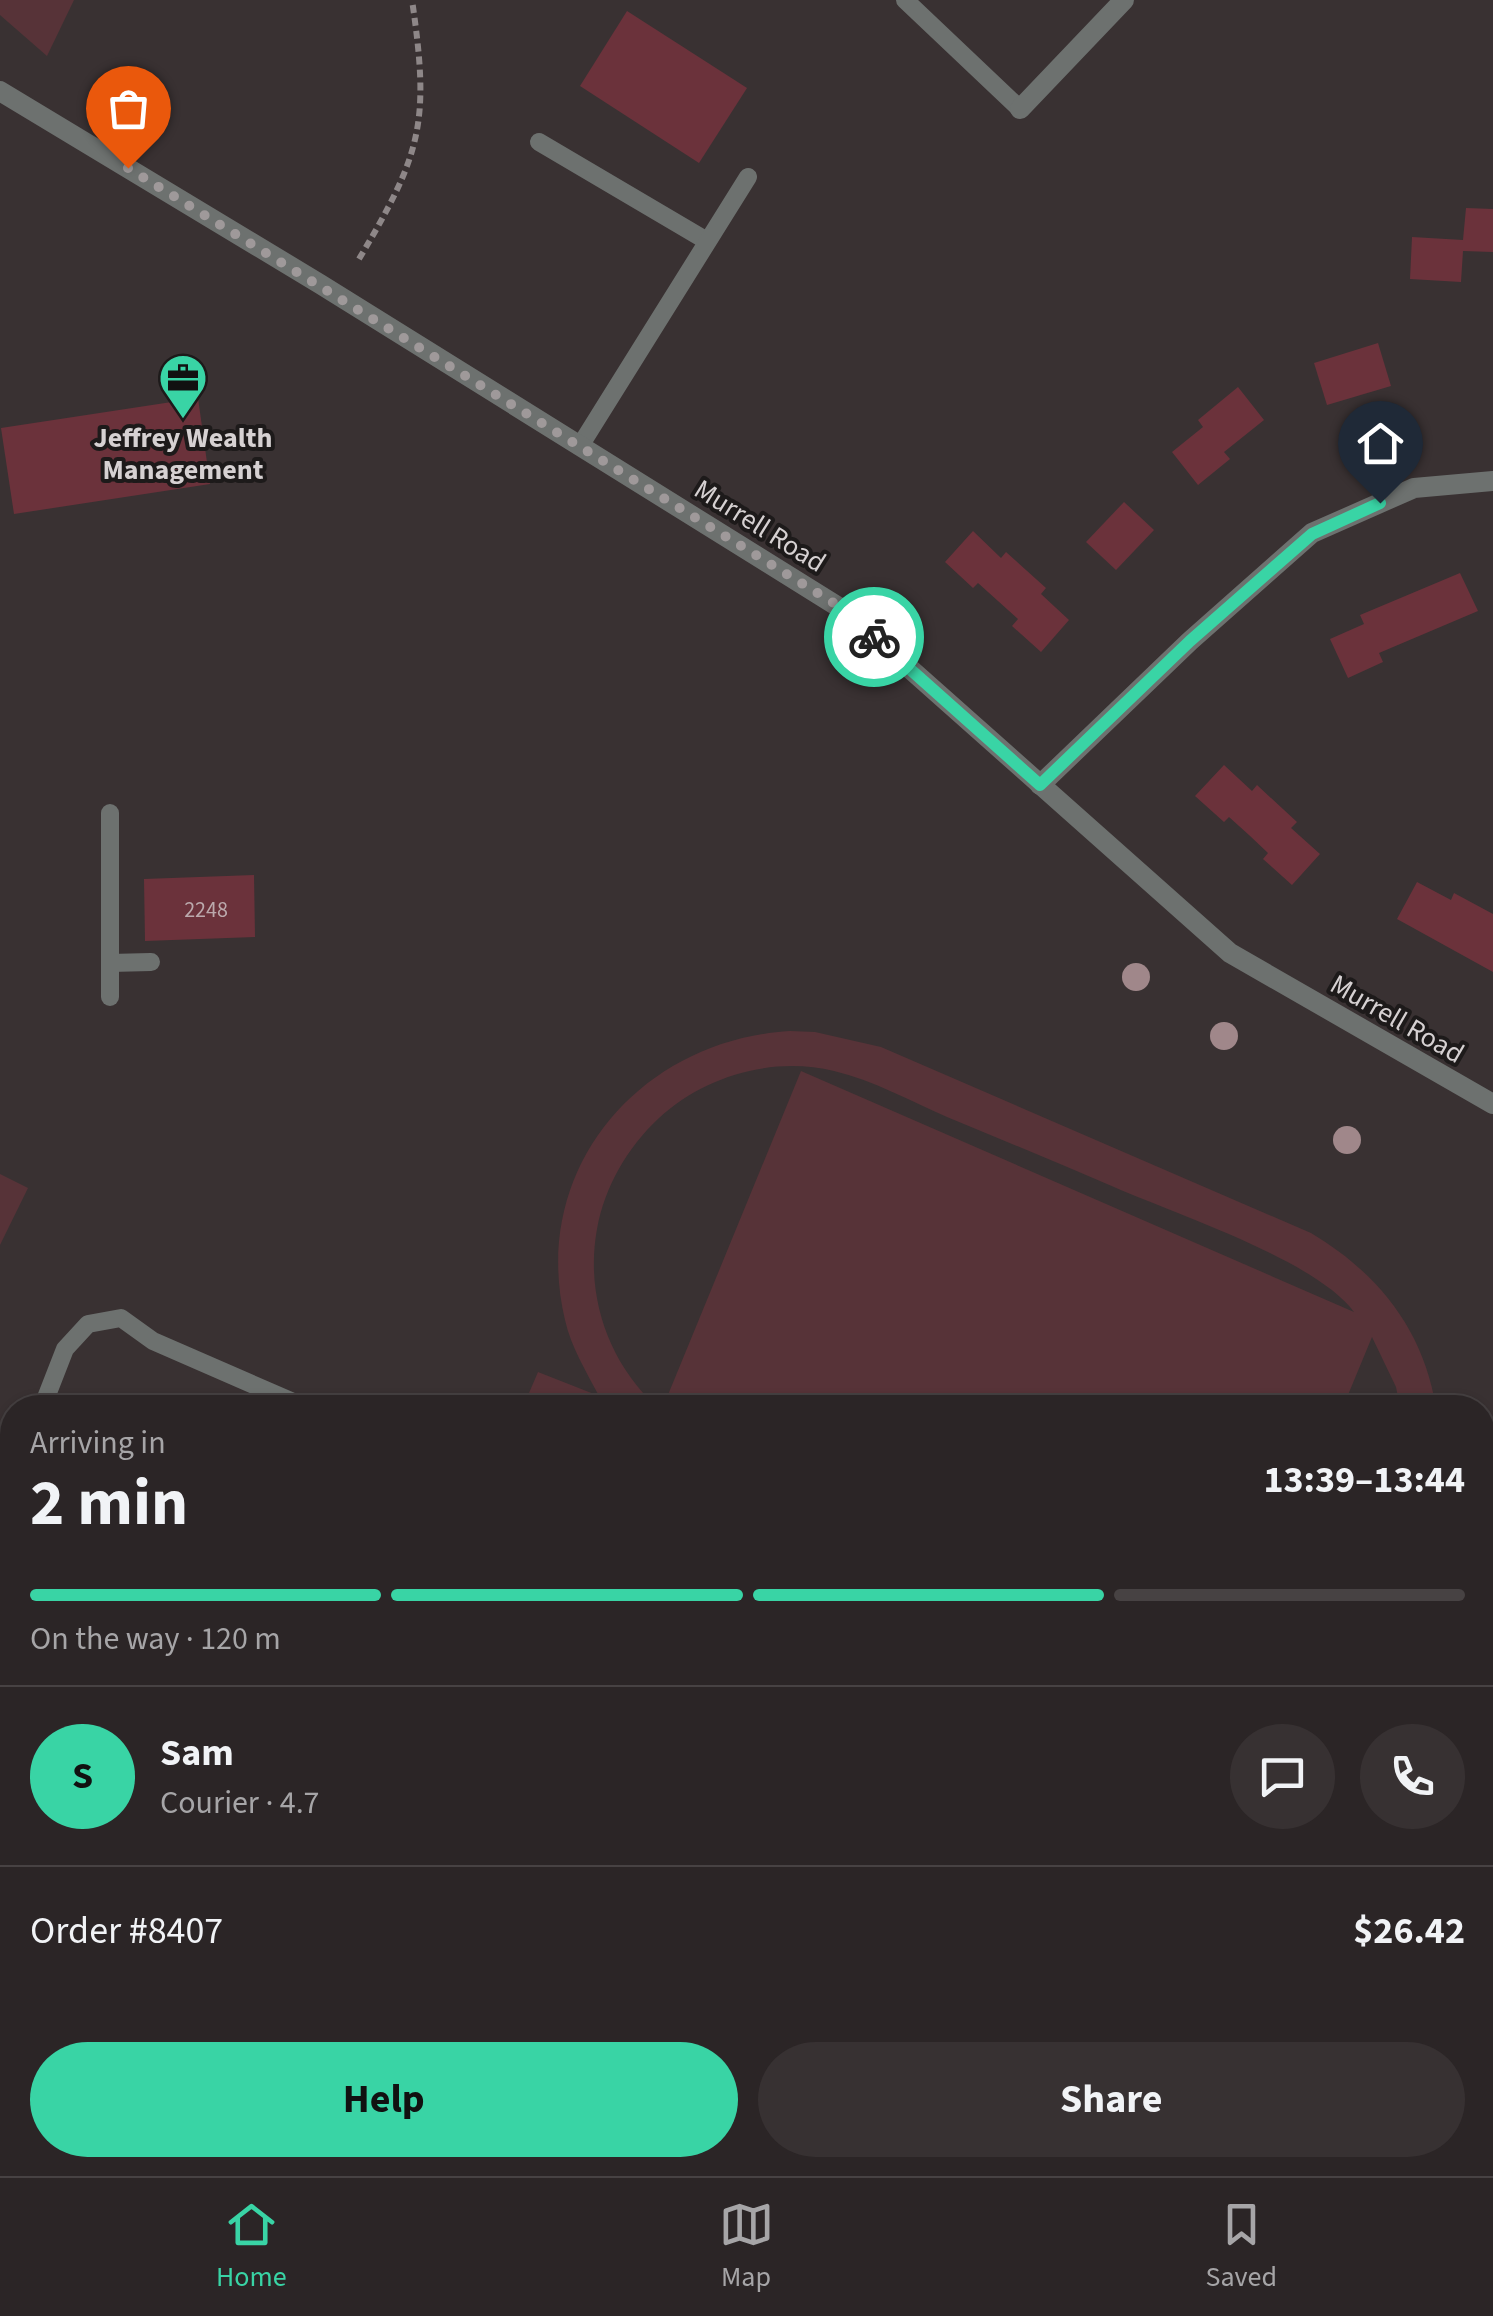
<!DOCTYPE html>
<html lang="en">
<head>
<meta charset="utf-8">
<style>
  body { margin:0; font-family:"Source Sans 3",sans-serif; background:#373132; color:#f1f3f6; height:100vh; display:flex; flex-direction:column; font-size:38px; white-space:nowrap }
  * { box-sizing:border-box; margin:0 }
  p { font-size:32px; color:#a6a5a7 }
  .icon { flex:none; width:55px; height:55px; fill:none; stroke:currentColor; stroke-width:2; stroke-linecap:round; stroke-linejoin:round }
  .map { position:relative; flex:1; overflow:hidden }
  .panel { position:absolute; left:0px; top:1395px; width:1495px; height:782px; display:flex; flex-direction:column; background:#2b2526; border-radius:40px 40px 0 0; box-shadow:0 2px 8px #0004,0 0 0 2px #474243 }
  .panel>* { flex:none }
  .pin { position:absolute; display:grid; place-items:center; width:85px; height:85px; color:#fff; margin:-102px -42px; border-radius:50% 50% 50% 0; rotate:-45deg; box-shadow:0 0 10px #0007 }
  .pin .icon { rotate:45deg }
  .courier { position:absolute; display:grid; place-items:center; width:100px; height:100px; margin:-50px; border:8px solid #39d4a5; border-radius:50%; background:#fff; color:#222; box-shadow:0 2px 12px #0007 }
  .overview em { font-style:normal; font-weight:700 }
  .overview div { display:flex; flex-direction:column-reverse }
  .overview { display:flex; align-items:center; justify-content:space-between; height:170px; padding:0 30px }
  h1 { font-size:65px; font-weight:700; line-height:75px }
  .bar { display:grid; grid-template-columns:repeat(4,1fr); gap:15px 10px; align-content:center; height:120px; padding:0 30px }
  .bar i { height:12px; border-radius:8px; background:#474243 }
  .bar .selected { background:#39d4a5 }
  .bar p { grid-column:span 4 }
  .line { display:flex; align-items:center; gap:25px; padding:0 30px; border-top:2px solid #474243 }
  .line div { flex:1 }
  .round { display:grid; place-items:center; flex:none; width:105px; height:105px; border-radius:52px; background:#373132 }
  .button { display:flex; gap:20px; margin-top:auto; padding:20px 30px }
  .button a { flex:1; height:115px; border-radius:60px; background:#39d4a5; color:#111; font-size:40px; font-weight:700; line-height:115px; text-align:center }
  .button a+a { background:#373132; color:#f1f3f6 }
  .menu { display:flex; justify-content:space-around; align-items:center; height:140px; border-top:2px solid #474243; background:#2b2526; font-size:28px; color:#a6a5a7 }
  .menu a { display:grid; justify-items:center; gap:5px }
  .menu .selected { color:#39d4a5 }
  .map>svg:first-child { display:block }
  .green { fill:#573338 }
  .building { fill:#6b323b }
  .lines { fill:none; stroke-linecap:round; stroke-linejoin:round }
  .path { stroke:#8e8788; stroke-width:6; stroke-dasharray:8 5; stroke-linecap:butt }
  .service { stroke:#6d716f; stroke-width:18 }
  .minor { stroke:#6d716f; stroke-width:20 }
  .tertiary { stroke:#6d716f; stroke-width:20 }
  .tree { fill:#a0878a }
  .done { stroke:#9f999a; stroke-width:10; stroke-dasharray:0 18 }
  .route { stroke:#39d4a5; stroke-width:12 }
  .labels { text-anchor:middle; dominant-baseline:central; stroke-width:8; stroke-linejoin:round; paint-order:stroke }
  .number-label { font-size:22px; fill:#bba9ac }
  .poi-label { font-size:28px; font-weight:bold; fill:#d6d1d2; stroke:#1d1a1a }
  .street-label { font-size:28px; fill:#d6d1d2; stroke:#1d1a1a }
</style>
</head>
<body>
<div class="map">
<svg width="1493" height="2176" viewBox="0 0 1493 2176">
  <rect width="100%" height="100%" fill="#393132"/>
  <g class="green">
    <polygon points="0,0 74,0 47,56 0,15"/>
    <path d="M 790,1031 L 815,1032 L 881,1047 L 1311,1233 C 1378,1273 1423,1329 1436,1407 L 1400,1407 L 1396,1387 L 1372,1337 L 1343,1407 L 663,1407 L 801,1071 L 1354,1312 C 1317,1261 1176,1214 1114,1187 C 1058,1163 1003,1140 947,1117 C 910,1101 873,1080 834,1071 C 773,1056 704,1076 659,1118 C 627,1148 605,1186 597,1229 C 585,1295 608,1362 657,1407 L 523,1407 L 538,1372 L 599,1396 C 586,1371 571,1347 565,1320 C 529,1169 640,1040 790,1031 Z"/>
    <polygon points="0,1174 28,1188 0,1245"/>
    <polygon points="12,1582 12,1726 0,1721 0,1611"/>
    <polygon points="837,2165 995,2165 990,2176 833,2176"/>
  </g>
  <g class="building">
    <polygon points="627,11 747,88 699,163 580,86"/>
    <polygon points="1466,208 1493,209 1493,252 1463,251 1461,282 1410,279 1412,237 1463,240"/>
    <polygon points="1378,343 1391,386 1327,405 1314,363"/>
    <polygon points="1238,387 1264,420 1224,452 1230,459 1198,485 1172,452 1203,427 1198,420"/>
    <polygon points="198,398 210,484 14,514 1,428"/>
    <polygon points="1124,502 1154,530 1116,570 1086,542"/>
    <polygon points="973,531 1001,558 1006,552 1046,588 1041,594 1069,620 1041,652 1012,626 1018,619 978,583 973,588 945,562"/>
    <polygon points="1460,573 1478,611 1379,653 1383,662 1348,678 1330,639 1364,624 1360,615"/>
    <polygon points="1224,765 1252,791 1257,785 1297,822 1291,828 1320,854 1292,885 1263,859 1268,853 1249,835 1229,817 1224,822 1195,796"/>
    <polygon points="254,875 255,937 145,941 144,879"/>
    <polygon points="1417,882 1451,900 1454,893 1493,914 1493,972 1397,919"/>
  </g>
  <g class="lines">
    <g class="path">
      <path d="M 359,259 C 422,153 430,122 412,0"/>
      <polyline points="1482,2055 1493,2056"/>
      <polyline points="63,2165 71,2168"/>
      <polyline points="1161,2165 1183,2174"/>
      <polyline points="43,2176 48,2165"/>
      <polyline points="669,2176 674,2165"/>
    </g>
    <g class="service">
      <polyline points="905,0 1020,109"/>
      <polyline points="539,142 707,241"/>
      <polyline points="580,446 748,177"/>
      <polyline points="110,963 151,962"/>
      <polyline points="110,997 110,813"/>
      <polyline points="42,1408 65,1349 88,1324 121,1318 153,1341 307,1408"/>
      <polyline points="0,1502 12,1480"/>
      <polyline points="1482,1841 1493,1845"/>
      <polyline points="1482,2115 1493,2120"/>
      <polyline points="1036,2176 1041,2165"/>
    </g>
    <g class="minor">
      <polyline points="1020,109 1124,0"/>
      <polyline points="1040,785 1190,641 1312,533 1414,488 1493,481"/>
    </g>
    <polyline class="tertiary" points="0,91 320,284 845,611 1230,953 1493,1104"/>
  </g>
  <g class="tree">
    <circle cx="1136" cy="977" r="14"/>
    <circle cx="1224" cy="1036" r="14"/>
    <circle cx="1347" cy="1140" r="14"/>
  </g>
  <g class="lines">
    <polyline class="done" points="128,168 845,610 874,637"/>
    <polyline class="route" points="874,637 1040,785 1190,641 1312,534 1380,503"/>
  </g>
  <defs>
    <g id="office-pin" transform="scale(2.5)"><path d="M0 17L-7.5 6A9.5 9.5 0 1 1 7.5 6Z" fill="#39d4a5" stroke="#1d1a1a"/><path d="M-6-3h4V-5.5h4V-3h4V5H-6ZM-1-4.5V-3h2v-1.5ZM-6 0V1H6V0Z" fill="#111"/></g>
  </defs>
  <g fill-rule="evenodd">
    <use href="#office-pin" x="183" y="378"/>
  </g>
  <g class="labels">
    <g class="number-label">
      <text x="206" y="910">2248</text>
    </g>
    <g class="poi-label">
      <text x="183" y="438">Jeffrey Wealth<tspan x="183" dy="32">Management</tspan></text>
    </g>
    <g class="street-label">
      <text transform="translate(760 526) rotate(32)">Murrell Road</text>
      <text transform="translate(1397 1019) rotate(30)">Murrell Road</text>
    </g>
  </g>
</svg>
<div class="pin" style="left:128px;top:168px;background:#ea580c"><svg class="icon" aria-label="bag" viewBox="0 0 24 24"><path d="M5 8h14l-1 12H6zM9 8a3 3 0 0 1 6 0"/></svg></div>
<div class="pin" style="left:1380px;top:503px;background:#1f2937"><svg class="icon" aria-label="home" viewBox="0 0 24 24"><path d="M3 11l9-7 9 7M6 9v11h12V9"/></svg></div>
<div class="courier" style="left:874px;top:637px"><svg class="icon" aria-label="bike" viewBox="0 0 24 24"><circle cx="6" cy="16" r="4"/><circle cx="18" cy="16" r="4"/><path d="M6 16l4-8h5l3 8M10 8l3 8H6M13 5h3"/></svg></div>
<section class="panel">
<div class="overview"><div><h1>2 min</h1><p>Arriving in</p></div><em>13:39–13:44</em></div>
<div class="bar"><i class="selected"></i><i class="selected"></i><i class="selected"></i><i></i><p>On the way · 120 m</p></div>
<div class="line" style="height:180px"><b class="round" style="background:#39d4a5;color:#111">S</b><div><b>Sam</b><p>Courier · 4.7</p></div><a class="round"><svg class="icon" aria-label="chat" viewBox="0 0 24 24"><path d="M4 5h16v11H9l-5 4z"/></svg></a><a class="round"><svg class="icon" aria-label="phone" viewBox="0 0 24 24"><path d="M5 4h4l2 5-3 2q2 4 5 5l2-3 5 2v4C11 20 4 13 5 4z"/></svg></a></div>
<div class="line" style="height:130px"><div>Order #8407</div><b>$26.42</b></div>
<div class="button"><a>Help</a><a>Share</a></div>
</section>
</div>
<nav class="menu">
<a class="selected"><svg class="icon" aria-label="home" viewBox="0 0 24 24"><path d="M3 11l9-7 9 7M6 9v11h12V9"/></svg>Home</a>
<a><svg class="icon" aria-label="map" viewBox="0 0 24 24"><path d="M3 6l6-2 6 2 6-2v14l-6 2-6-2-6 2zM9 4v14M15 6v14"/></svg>Map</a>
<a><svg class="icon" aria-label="saved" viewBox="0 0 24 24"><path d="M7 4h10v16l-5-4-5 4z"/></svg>Saved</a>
</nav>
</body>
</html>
